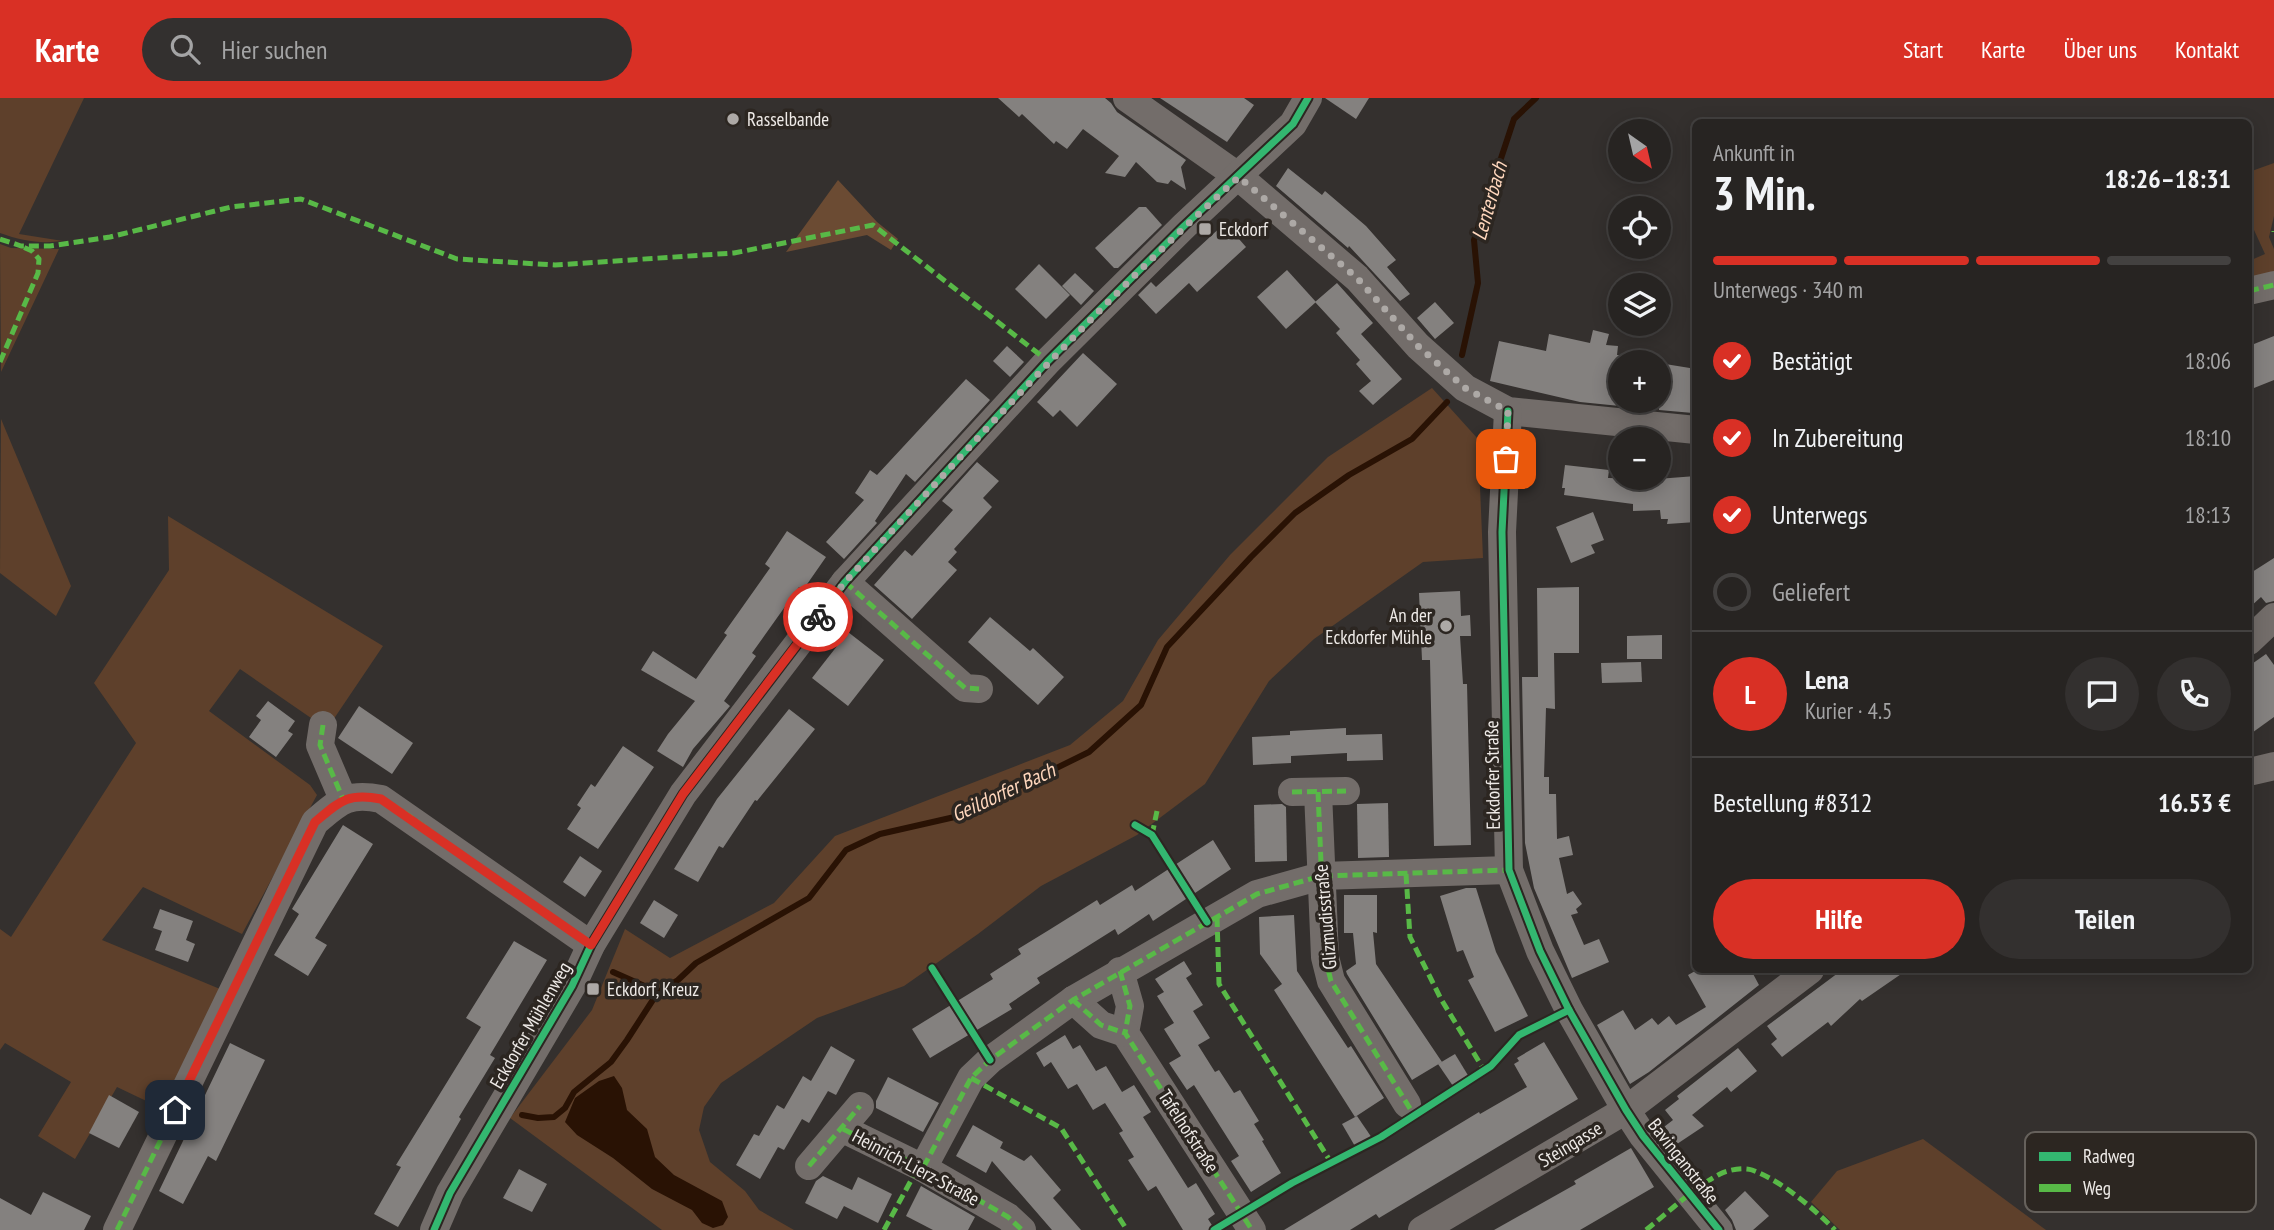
<!DOCTYPE html>
<html lang="de">
<head>
<meta charset="utf-8">
<style>
  body { margin:0; font-family:"PT Sans Narrow",sans-serif; background:#33302f; color:#f1f3f6; height:100vh; display:flex; flex-direction:column; font-size:26px; white-space:nowrap }
  * { box-sizing:border-box; margin:0 }
  p { font-size:23px; color:#a4a4a5 }
  .icon { flex:none; width:38px; height:38px; fill:none; stroke:currentColor; stroke-width:2; stroke-linecap:round; stroke-linejoin:round }
  .map { position:relative; flex:1; overflow:hidden }
  .panel { position:absolute; left:1692px; top:21px; width:560px; height:854px; display:flex; flex-direction:column; background:#272422; border-radius:10px; box-shadow:0 4px 18px #0003,0 0 0 2px #434140 }
  .panel>* { flex:none }
  .needle { width:46px; rotate:146deg }
  .controls { position:absolute; left:1608px; top:21px; display:grid; gap:14px }
  .controls a { display:grid; place-items:center; width:63px; height:63px; border-radius:50%; background:#272422; box-shadow:0 4px 18px #0003,0 0 0 2px #434140; font-size:35px }
  .pin { position:absolute; display:grid; place-items:center; width:60px; height:60px; color:#fff; margin:-30px; border-radius:14px; box-shadow:0 4px 10px #0006 }
  .courier { position:absolute; display:grid; place-items:center; width:70px; height:70px; margin:-35px; border:5px solid #d93025; border-radius:50%; background:#fff; color:#222; box-shadow:0 2px 9px #0007 }
  .summary em { font-style:normal; font-weight:600 }
  .summary div { display:flex; flex-direction:column-reverse }
  .summary { display:flex; align-items:center; justify-content:space-between; height:119px; padding:0 21px }
  h1 { font-size:46px; font-weight:600; line-height:52px }
  .bar { display:grid; grid-template-columns:repeat(4,1fr); gap:10px 7px; align-content:center; height:84px; padding:0 21px }
  .bar i { height:9px; border-radius:5px; background:#434140 }
  .bar .on { background:#d93025 }
  .bar p { grid-column:span 4 }
  .line { display:flex; align-items:center; gap:18px; padding:0 21px; border-top:2px solid #434140 }
  .line div { flex:1 }
  .round { display:grid; place-items:center; flex:none; width:74px; height:74px; border-radius:37px; background:#33302f }
  ol { padding:0 21px; list-style:none }
  li { display:flex; align-items:center; gap:21px; height:77px }
  li p { margin-inline-start:auto }
  li .icon { padding:7px; border-radius:50%; background:#d93025; color:#fff; stroke-width:4 }
  li:last-child { color:#a4a4a5 }
  li i { width:38px; height:38px; border:4px solid #434140; border-radius:50% }
  .action { display:flex; gap:14px; margin-top:auto; padding:14px 21px }
  .action a { flex:1; height:80px; border-radius:42px; background:#d93025; color:#fff; font-size:28px; font-weight:600; line-height:80px; text-align:center }
  .action a+a { background:#33302f; color:#f1f3f6 }
  header { display:flex; align-items:center; gap:42px; box-sizing:border-box; height:98px; padding:0 35px; background:#d93025; color:#fff }
  header strong { font-size:33px }
  nav { display:flex; gap:38px; margin-inline-start:auto; font-size:24px }
  .search { width:490px; height:63px; background:#33302f; display:flex; align-items:center; gap:18px; box-sizing:border-box; padding:0 24px; border-radius:38px; color:#a4a4a5; font-size:26px }
  .map>svg:first-child { display:block }
  .green { fill:#5e402b }
  .forest { fill:#6b4b33 }
  .water { fill:#291204 }
  .lines { fill:none; stroke-linecap:round; stroke-linejoin:round }
  .stream { stroke:#291204; stroke-width:6 }
  .building { fill:#84817f }
  .minor { stroke:#736d6a; stroke-width:28 }
  .quiet { stroke:#58b947; stroke-width:5; stroke-dasharray:10 5; stroke-linecap:butt }
  .cycleway-casing { stroke:#2c2621; stroke-width:11 }
  .cycleway { stroke:#33b770; stroke-width:7 }
  .done { stroke:#ada9a6; stroke-width:7; stroke-dasharray:0 12.6 }
  .route { stroke:#d93025; stroke-width:9 }
  .poi-dot { fill:#ada9a6; stroke:#2c2621; stroke-width:2.5 }
  .labels { text-anchor:middle; dominant-baseline:central; stroke-width:7; stroke-linejoin:round; paint-order:stroke }
  .poi-label { font-size:19px; fill:#eeeae7; stroke:#2c2621; text-anchor:start }
  .street-label { font-size:19px; fill:#eeeae7; stroke:#2c2621 }
  .water-label { font-size:21px; font-style:italic; fill:#ffd7bd; stroke:#2c2621 }
  .key { fill:#2c2621; stroke:#66615c; stroke-width:2 }
  .key-label { font-size:19px; fill:#eeeae7 }
</style>
</head>
<body>
<header>
<strong>Karte</strong>
<div class="search"><svg class="icon" aria-label="search" viewBox="0 0 24 24"><circle cx="10" cy="10" r="6"/><path d="M15 15l6 6"/></svg>Hier suchen</div>
<nav><a>Start</a><a>Karte</a><a>Über uns</a><a>Kontakt</a></nav>
</header>
<div class="map">
<svg width="2274" height="1132" viewBox="0 0 2274 1132">
  <rect width="100%" height="100%" fill="#34302e"/>
  <g class="green">
    <path d="M 0,0 L 84,0 L 19,136 L 63,143 C 40,146 22,143 0,135 Z"/>
    <polygon points="2274,65 2274,118 2269,139 2274,151 2274,177 2249,186 2249,163 2265,156 2249,121 2249,74"/>
    <polygon points="0,146 11,150 59,151 1,274"/>
    <polygon points="1432,290 1478,341 1483,460 1423,464 1314,541 1269,583 1205,686 1137,737 1041,788 978,836 904,888 817,920 721,985 704,1009 699,1032 710,1064 745,1093 759,1112 794,1132 662,1132 510,1020 592,912 625,831 670,860 774,805 835,738 1070,647 1123,603 1158,542 1230,457 1328,359"/>
    <polygon points="1,321 71,488 56,518 0,475"/>
    <polygon points="168,418 383,548 327,631 240,571 209,613 310,687 317,697 242,836 143,789 102,842 220,891 161,1010 117,989 75,1061 38,1038 71,984 5,945 0,952 0,831 11,839 136,645 94,585 169,472"/>
    <polygon points="1923,1041 2046,1132 1840,1132 1811,1104 1837,1073"/>
  </g>
  <polygon class="forest" points="838,82 877,124 898,141 891,152 867,137 786,154"/>
  <polygon class="water" points="614,978 622,990 627,1012 647,1031 655,1059 674,1077 722,1103 728,1119 723,1127 713,1130 702,1125 692,1112 652,1091 613,1060 577,1037 565,1024 575,1000 599,983"/>
  <g class="lines">
    <g class="stream">
      <polyline points="1462,257 1478,185 1474,142 1514,21 1536,0"/>
      <polyline points="613,874 658,894"/>
      <polyline points="522,1017 538,1020 554,1019 565,1010 574,994 611,964 627,942 658,894 678,882 696,865 809,800 846,752 880,736 959,718 1089,654 1141,607 1167,549 1251,459 1295,415 1349,377 1412,341 1447,304"/>
    </g>
  </g>
  <g class="building">
    <polygon points="998,0 1105,0 1111,5 1117,14 1186,62 1181,69 1186,92 1171,82 1168,86 1157,84 1136,64 1125,79 1105,75 1119,58 1083,31 1067,51 1056,43 1054,46 1022,16 1019,19"/>
    <polygon points="1160,0 1244,0 1254,7 1227,44"/>
    <polygon points="1325,0 1369,0 1356,21"/>
    <polygon points="1288,70 1322,97 1325,93 1366,128 1396,162 1387,169 1410,196 1400,203 1349,148 1348,150 1276,88"/>
    <polygon points="1139,109 1146,109 1162,127 1118,170 1114,170 1095,150"/>
    <polygon points="1225,125 1246,149 1197,194 1189,185 1156,216 1138,197 1151,184 1156,189"/>
    <polygon points="1039,166 1070,197 1046,221 1015,191"/>
    <polygon points="1287,172 1316,204 1286,231 1257,199"/>
    <polygon points="1075,175 1094,193 1081,207 1062,188"/>
    <polygon points="1337,185 1373,225 1361,236 1402,281 1373,307 1359,293 1371,283 1356,266 1360,262 1336,235 1340,231 1315,204"/>
    <polygon points="1435,204 1454,225 1435,241 1417,220"/>
    <polygon points="1593,232 1609,236 1606,247 1618,248 1617,257 1620,257 1620,308 1580,304 1490,283 1499,243 1546,253 1549,236 1590,245"/>
    <polygon points="2274,238 2274,282 2249,292 2249,248"/>
    <polygon points="1007,248 1024,264 1010,279 993,263"/>
    <polygon points="1083,255 1117,286 1077,329 1060,312 1053,319 1037,304"/>
    <polygon points="1659,265 1696,271 1693,315 1659,312"/>
    <polygon points="966,281 990,302 915,384 906,376 875,423 877,425 844,461 826,444 864,402 855,395 870,372 877,377"/>
    <polygon points="977,364 999,383 983,400 992,409 954,451 957,454 948,464 957,472 912,521 874,487 905,452 912,458 953,412 942,403"/>
    <polygon points="1565,367 1609,372 1608,380 1657,381 1696,378 1696,424 1667,426 1668,421 1661,421 1660,412 1633,413 1633,406 1564,397 1565,390 1562,390"/>
    <polygon points="1593,414 1604,442 1591,447 1595,455 1571,465 1556,429"/>
    <polygon points="787,433 826,459 803,492 799,489 752,555 756,558 724,603 730,608 693,651 683,669 657,653 668,636 695,603 641,572 653,553 696,581 727,537 724,535 770,470 765,466"/>
    <polygon points="2274,460 2274,503 2266,505 2261,499 2249,510 2249,476"/>
    <polygon points="1579,489 1579,555 1554,555 1555,611 1546,610 1544,679 1549,679 1549,696 1556,696 1557,741 1569,738 1573,757 1559,760 1567,796 1573,793 1582,806 1576,811 1578,815 1571,817 1584,847 1599,841 1609,864 1572,880 1534,790 1525,745 1522,579 1538,579 1537,490"/>
    <polygon points="1460,493 1461,518 1470,517 1471,538 1460,538 1463,586 1467,586 1471,747 1434,748 1430,562 1422,562 1419,495"/>
    <polygon points="990,519 1030,553 1033,550 1064,579 1038,607 968,544"/>
    <polygon points="848,534 884,562 848,608 812,580"/>
    <polygon points="1662,537 1662,561 1627,561 1627,538"/>
    <polygon points="2266,556 2274,567 2274,619 2249,637 2249,568"/>
    <polygon points="1641,564 1642,584 1602,585 1601,565"/>
    <polygon points="268,603 295,623 288,633 293,636 276,659 249,639 261,622 256,618"/>
    <polygon points="359,608 413,645 392,676 338,640"/>
    <polygon points="789,611 815,631 757,703 755,702 723,750 719,748 698,784 674,771 717,701"/>
    <polygon points="1346,630 1346,637 1382,636 1383,662 1347,663 1347,655 1291,658 1291,665 1253,667 1252,639 1290,637 1290,633"/>
    <polygon points="623,648 654,669 598,751 567,731 581,710 577,707 591,686 595,689"/>
    <polygon points="1388,705 1389,759 1358,760 1357,706"/>
    <polygon points="1282,706 1286,709 1287,763 1255,764 1254,707"/>
    <polygon points="343,727 373,746 315,840 327,847 308,878 274,857 299,816 292,811"/>
    <polygon points="1213,742 1231,771 1153,823 1149,816 1118,837 1115,831 1037,880 1040,885 1009,906 1012,911 930,960 912,931 993,881 990,876 1021,856 1018,851 1049,832 1097,802 1100,807 1132,787 1135,793"/>
    <polygon points="580,758 602,773 585,799 563,784"/>
    <polygon points="1466,790 1476,790 1496,854 1528,918 1495,934 1468,882 1474,879 1463,852 1457,854 1440,798"/>
    <polygon points="1344,797 1377,797 1377,835 1373,834 1376,866 1442,964 1412,982 1347,876 1346,873 1356,866 1353,835 1344,835"/>
    <polygon points="654,802 678,817 664,840 640,825"/>
    <polygon points="160,811 193,823 186,842 195,846 188,864 155,852 162,833 153,830"/>
    <polygon points="1294,817 1297,873 1348,950 1351,948 1384,1000 1355,1019 1274,892 1282,886 1260,856 1259,819"/>
    <polygon points="514,843 547,862 490,957 495,960 459,1019 461,1021 398,1129 374,1116 401,1069 396,1067 481,929 466,920"/>
    <polygon points="1184,863 1192,876 1186,880 1203,907 1193,913 1210,940 1198,947 1215,974 1219,972 1234,995 1240,992 1259,1023 1254,1026 1264,1042 1262,1043 1281,1075 1251,1094 1231,1063 1239,1058 1194,987 1187,992 1169,965 1181,958 1164,931 1174,925 1157,898 1164,894 1155,881"/>
    <polygon points="1697,872 1751,872 1759,887 1649,974 1630,986 1597,927 1623,912 1635,932 1652,920 1658,927 1669,918 1676,927 1706,909 1688,877"/>
    <polygon points="1842,872 1907,872 1862,903 1860,901 1831,928 1828,924 1782,959 1771,946 1777,941 1767,928"/>
    <polygon points="1065,937 1073,951 1080,947 1096,973 1106,968 1122,994 1134,987 1151,1014 1143,1019 1188,1090 1196,1085 1215,1116 1208,1121 1215,1132 1183,1132 1156,1088 1148,1093 1128,1062 1134,1059 1119,1035 1123,1033 1105,1005 1093,1012 1077,986 1068,991 1051,964 1044,969 1036,955"/>
    <polygon points="1544,944 1578,1001 1379,1120 1376,1116 1350,1132 1284,1132 1479,1014 1480,1016 1527,989 1514,966 1519,963 1517,960"/>
    <polygon points="230,945 265,962 216,1063 208,1058 183,1106 159,1093"/>
    <polygon points="831,948 855,962 836,997 828,993 809,1025 802,1021 784,1052 778,1049 760,1081 736,1067 754,1036 759,1038 777,1007 784,1011 803,978 811,983"/>
    <polygon points="1738,950 1757,973 1731,994 1727,989 1692,1017 1704,1028 1674,1048 1660,1032 1673,1022 1665,1012 1679,1001 1677,998"/>
    <polygon points="1455,956 1469,979 1453,988 1438,966"/>
    <polygon points="888,979 939,1005 923,1034 876,1010 876,1003"/>
    <polygon points="109,997 139,1014 119,1050 89,1035"/>
    <polygon points="1357,1018 1372,1040 1356,1050 1342,1026"/>
    <polygon points="973,1027 1003,1044 1000,1050 1024,1063 1031,1057 1061,1092 1053,1100 1081,1132 1052,1132 992,1063 986,1075 956,1058"/>
    <polygon points="1631,1050 1654,1089 1580,1132 1494,1132 1576,1086 1574,1083"/>
    <polygon points="519,1071 547,1086 532,1114 503,1100"/>
    <polygon points="823,1078 852,1092 858,1079 892,1096 878,1125 844,1108 837,1121 805,1105 816,1083"/>
    <polygon points="921,1088 975,1119 968,1132 933,1132 906,1118"/>
    <polygon points="1745,1093 1769,1118 1753,1132 1736,1132 1732,1122 1725,1112"/>
    <polygon points="43,1094 91,1118 84,1132 0,1132 0,1100 31,1117"/>
  </g>
  <g class="lines">
    <g class="minor">
      <polyline points="1127,0 1239,79 1357,180 1418,248 1465,290 1508,313 1696,332"/>
      <polyline points="2249,193 2274,187"/>
      <polyline points="1508,313 1502,434 1509,772 1540,853 1569,912 1626,1012 1643,1038 1719,1132"/>
      <polyline points="845,484 965,590 979,591"/>
      <polyline points="2249,543 2274,519"/>
      <polyline points="323,627 320,647 343,701"/>
      <polyline points="2249,674 2274,668"/>
      <polyline points="1292,694 1346,693"/>
      <polyline points="1318,694 1325,859 1331,883 1407,1006"/>
      <polyline points="1120,873 1130,908 1125,935 1252,1132"/>
      <polyline points="1073,902 1101,927 1125,935"/>
      <polyline points="843,1031 923,1070 1008,1119 1022,1132"/>
      <polyline points="809,1068 860,1008"/>
      <polyline points="923,1070 971,980 990,962 1073,902 1257,796 1321,778 1509,772"/>
      <path d="M 117,1132 L 315,724 C 339,704 347,694 381,701 L 591,847"/>
      <polyline points="434,1132 450,1095 572,888 591,847 683,696 845,484 1048,263 1184,128 1293,26 1308,0"/>
      <polyline points="1422,1132 1626,1012 1810,872"/>
    </g>
    <g class="quiet">
      <polyline points="2274,133 2274,134"/>
      <polyline points="0,141 21,148 50,148 110,139 231,109 301,101 457,161 555,167 734,155 873,127 1048,263"/>
      <polyline points="2249,193 2274,187"/>
      <polyline points="0,264 38,175 39,161 32,153 21,148"/>
      <polyline points="845,484 965,590 979,591"/>
      <polyline points="323,627 320,647 343,701"/>
      <polyline points="1292,694 1346,693"/>
      <polyline points="1318,694 1325,859 1331,883 1414,1017"/>
      <polyline points="1152,737 1157,713"/>
      <polyline points="1406,776 1410,839 1441,901 1484,972"/>
      <polyline points="1217,819 1219,886 1332,1066"/>
      <polyline points="1120,873 1130,908 1125,935 1252,1132"/>
      <polyline points="1073,902 1101,927 1125,935"/>
      <polyline points="971,980 1061,1030 1127,1132"/>
      <polyline points="843,1031 923,1070 1008,1119 1022,1132"/>
      <polyline points="809,1068 860,1008"/>
      <path d="M 117,1132 L 315,724 C 323,717 334,705 345,701 C 377,688 408,718 433,735"/>
      <polyline points="884,1132 914,1077 923,1070 971,980 990,962 1073,902 1257,796 1321,778 1509,772"/>
      <path d="M 1646,1132 C 1670,1113 1693,1090 1720,1076 C 1728,1072 1743,1069 1752,1072 C 1782,1083 1813,1110 1835,1132"/>
    </g>
    <g class="cycleway-casing">
      <g id="cycleway">
        <polyline points="1508,313 1502,434 1509,772 1540,853 1569,912 1626,1012 1643,1038 1719,1132"/>
        <polyline points="1135,727 1152,737 1207,824"/>
        <polyline points="932,870 990,962"/>
        <polyline points="434,1132 450,1095 572,888 591,847 683,696 845,484 1048,263 1184,128 1293,26 1308,0"/>
        <polyline points="1214,1132 1292,1085 1381,1039 1491,968 1519,937 1569,912"/>
      </g>
    </g>
    <use href="#cycleway" class="cycleway"/>
  </g>
  <g class="lines">
    <path class="done" d="M 818,519 L 845,484 C 973,345 1099,205 1239,79 L 1357,180 L 1418,248 L 1465,290 L 1508,313 L 1506,361"/>
    <path class="route" d="M 175,1012 L 315,724 C 339,704 347,694 381,701 L 591,847 L 683,696 L 818,519"/>
  </g>
  <g class="poi-dot">
    <circle cx="733" cy="21" r="7"/>
    <rect x="1198" y="124" width="14" height="14" rx="3.5"/>
    <circle cx="1446" cy="528" r="7"/>
    <rect x="586" y="884" width="14" height="14" rx="3.5"/>
  </g>
  <g class="labels">
    <g class="poi-label">
      <text x="747" y="21">Rasselbande</text>
      <text x="1219" y="131">Eckdorf</text>
      <text x="1432" y="517" text-anchor="end">An der<tspan x="1432" dy="22">Eckdorfer Mühle</tspan></text>
      <text x="607" y="891">Eckdorf, Kreuz</text>
    </g>
    <g class="street-label">
      <text transform="translate(1492 677) rotate(-91)">Eckdorfer Straße</text>
      <text transform="translate(1325 819) rotate(-95)">Glizmudisstraße</text>
      <text transform="translate(530 927) rotate(-60)">Eckdorfer Mühlenweg</text>
      <text transform="translate(1189 1033) rotate(57)">Tafelhofstraße</text>
      <text transform="translate(1570 1046) rotate(-31)">Steingasse</text>
      <text transform="translate(1684 1063) rotate(52)">Bavinganstraße</text>
      <text transform="translate(916 1069) rotate(28)">Heinrich-Lierz-Straße</text>
    </g>
    <g class="water-label">
      <text transform="translate(1489 103) rotate(-74)">Lenterbach</text>
      <text transform="translate(1003 694) rotate(-25)">Geildorfer Bach</text>
    </g>
  </g>
  <rect x="2025" y="1034" width="231" height="80" rx="10" class="key"/>
  <rect x="2039" y="1054" width="32" height="9" fill="#33b770"/>
  <rect x="2039" y="1086" width="32" height="8" fill="#58b947"/>
  <g class="key-label">
    <text x="2083" y="1065">Radweg</text>
    <text x="2083" y="1097">Weg</text>
  </g>
</svg>
<div class="controls">
<a><svg class="needle" viewBox="-14 -14 28 28"><path d="M0-13l5 13h-10z" fill="#e53935"/><path d="M0 13l5-13h-10z" fill="#a4a4a5"/></svg></a>
<a><svg class="icon" aria-label="locate" viewBox="0 0 24 24"><circle cx="12" cy="12" r="6"/><path d="M12 2v4M12 18v4M2 12h4M18 12h4"/></svg></a>
<a><svg class="icon" aria-label="layers" viewBox="0 0 24 24"><path d="M12 4l9 5-9 5-9-5zM3 14l9 5 9-5"/></svg></a>
<a>+</a>
<a>−</a>
</div>
<div class="pin" style="left:1506px;top:361px;background:#ea580c"><svg class="icon" aria-label="bag" viewBox="0 0 24 24"><path d="M5 8h14l-1 12H6zM9 8a3 3 0 0 1 6 0"/></svg></div>
<div class="pin" style="left:175px;top:1012px;background:#1f2937"><svg class="icon" aria-label="home" viewBox="0 0 24 24"><path d="M3 11l9-7 9 7M6 9v11h12V9"/></svg></div>
<div class="courier" style="left:818px;top:519px"><svg class="icon" aria-label="bike" viewBox="0 0 24 24"><circle cx="6" cy="16" r="4"/><circle cx="18" cy="16" r="4"/><path d="M6 16l4-8h5l3 8M10 8l3 8H6M13 5h3"/></svg></div>
<section class="panel">
<div class="summary"><div><h1>3 Min.</h1><p>Ankunft in</p></div><em>18:26–18:31</em></div>
<div class="bar"><i class="on"></i><i class="on"></i><i class="on"></i><i></i><p>Unterwegs · 340 m</p></div>
<ol>
<li><svg class="icon" aria-label="check" viewBox="0 0 24 24"><path d="M5 12l5 5 9-10"/></svg>Bestätigt<p>18:06</p></li>
<li><svg class="icon" aria-label="check" viewBox="0 0 24 24"><path d="M5 12l5 5 9-10"/></svg>In Zubereitung<p>18:10</p></li>
<li><svg class="icon" aria-label="check" viewBox="0 0 24 24"><path d="M5 12l5 5 9-10"/></svg>Unterwegs<p>18:13</p></li>
<li><i></i>Geliefert</li>
</ol>
<div class="line" style="height:126px"><b class="round" style="background:#d93025;color:#fff">L</b><div><b>Lena</b><p>Kurier · 4.5</p></div><a class="round"><svg class="icon" aria-label="chat" viewBox="0 0 24 24"><path d="M4 5h16v11H9l-5 4z"/></svg></a><a class="round"><svg class="icon" aria-label="phone" viewBox="0 0 24 24"><path d="M5 4h4l2 5-3 2q2 4 5 5l2-3 5 2v4C11 20 4 13 5 4z"/></svg></a></div>
<div class="line" style="height:91px"><div>Bestellung #8312</div><b>16.53 €</b></div>
<div class="action"><a>Hilfe</a><a>Teilen</a></div>
</section>
</div>
</body>
</html>
